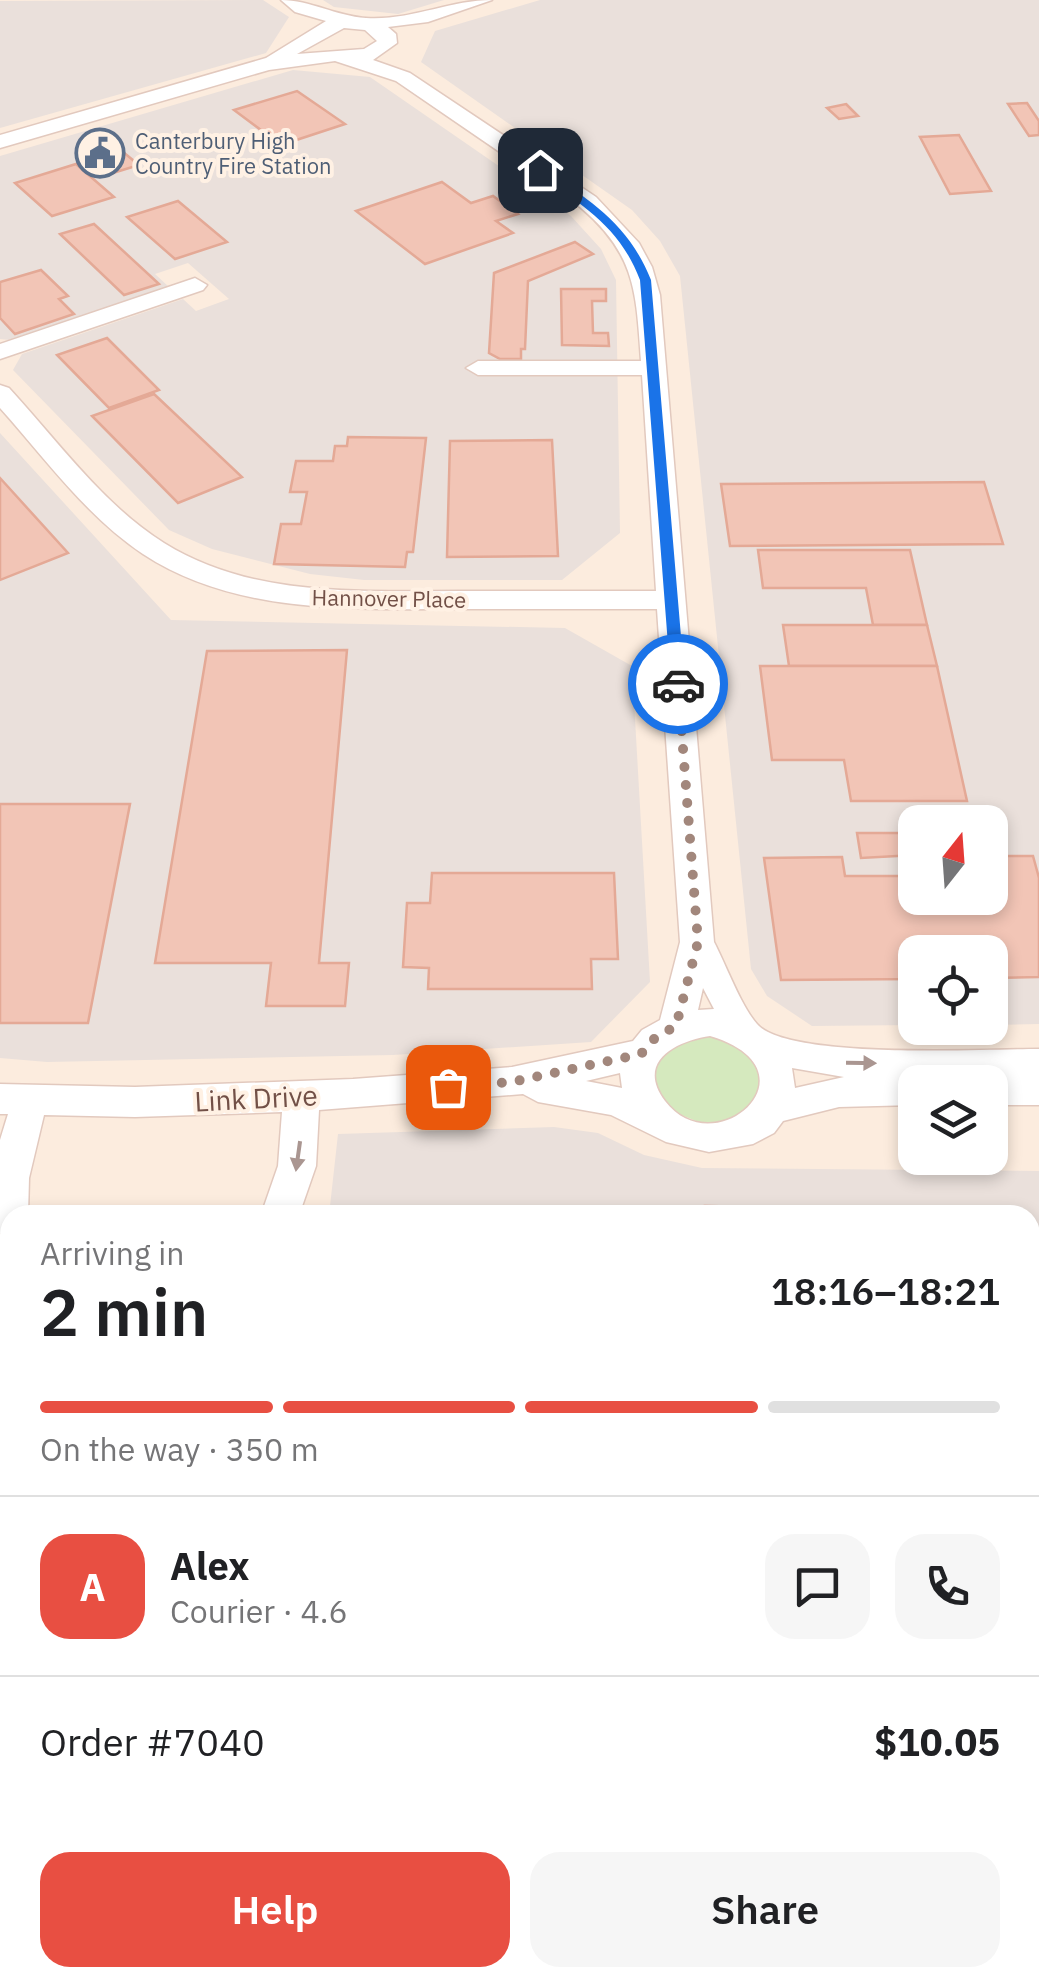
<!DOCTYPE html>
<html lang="en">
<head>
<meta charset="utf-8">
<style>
  body { margin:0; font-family:"IBM Plex Sans",sans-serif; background:#f6f6f6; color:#202124; height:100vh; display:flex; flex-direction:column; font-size:38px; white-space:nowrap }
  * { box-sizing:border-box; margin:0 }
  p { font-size:32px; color:#757577 }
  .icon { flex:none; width:55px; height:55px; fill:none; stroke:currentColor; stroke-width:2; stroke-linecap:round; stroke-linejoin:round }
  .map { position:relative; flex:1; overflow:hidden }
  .details { position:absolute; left:0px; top:1205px; width:1040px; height:782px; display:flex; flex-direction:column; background:#fff; border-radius:30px 30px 0 0; box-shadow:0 5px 15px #0003 }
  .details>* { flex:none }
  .needle { width:65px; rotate:17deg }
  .controls { position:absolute; left:898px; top:805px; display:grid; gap:20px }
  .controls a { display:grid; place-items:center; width:110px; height:110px; border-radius:20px; background:#fff; box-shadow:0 5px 15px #0003; font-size:50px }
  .pin { position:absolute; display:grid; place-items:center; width:85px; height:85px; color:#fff; margin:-42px; border-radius:20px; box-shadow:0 5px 15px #0006 }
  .courier { position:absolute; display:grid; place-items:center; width:100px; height:100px; margin:-50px; border:8px solid #1a73e8; border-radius:50%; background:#fff; color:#222; box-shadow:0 2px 12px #0007 }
  .overview em { font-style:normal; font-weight:600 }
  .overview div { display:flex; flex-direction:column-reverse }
  .overview { display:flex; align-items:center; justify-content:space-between; height:170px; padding:0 40px }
  h1 { font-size:65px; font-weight:600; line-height:75px }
  .bar { display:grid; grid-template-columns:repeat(4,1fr); gap:15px 10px; align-content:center; height:120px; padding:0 40px }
  .bar i { height:12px; border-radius:8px; background:#e0e0e0 }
  .bar .active { background:#e84f42 }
  .bar p { grid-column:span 4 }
  .line { display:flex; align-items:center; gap:25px; padding:0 40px; border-top:2px solid #e0e0e0 }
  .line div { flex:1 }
  .round { display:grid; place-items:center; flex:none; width:105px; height:105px; border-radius:30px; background:#f6f6f6 }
  .action { display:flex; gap:20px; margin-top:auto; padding:20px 40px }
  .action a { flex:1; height:115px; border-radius:30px; background:#e84f42; color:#fff; font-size:40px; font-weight:600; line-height:115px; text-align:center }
  .action a+a { background:#f6f6f6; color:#202124 }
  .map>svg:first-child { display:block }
  .industrial { fill:#eae0db; fill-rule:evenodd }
  .green { fill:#d5e9be }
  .building { fill:#f2c5b6; stroke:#e4a996; stroke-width:2.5 }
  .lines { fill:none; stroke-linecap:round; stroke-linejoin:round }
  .minor-casing { stroke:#e2c9be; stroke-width:3 }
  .minor { fill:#fff; fill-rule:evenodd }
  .oneway { fill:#aa9691 }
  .route { fill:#1a73e8 }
  .done { stroke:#a2877c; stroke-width:10; stroke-dasharray:0 18 }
  .labels { text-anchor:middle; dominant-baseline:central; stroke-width:8; stroke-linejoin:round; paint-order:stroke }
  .far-service-label { font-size:22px; fill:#4e5e75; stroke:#fff1e4; text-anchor:start }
  .far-street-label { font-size:22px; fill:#725047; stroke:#fff1e4 }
  .street-label { font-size:28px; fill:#725047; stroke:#fff1e4 }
</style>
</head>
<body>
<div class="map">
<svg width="1039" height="1987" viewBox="0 0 1039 1987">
  <rect width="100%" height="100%" fill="#fcecde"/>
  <g class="industrial">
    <polygon points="263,0 289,17 266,53 0,128 0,1"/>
    <polygon points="323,0 444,0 398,14 334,7"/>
    <path d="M 540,0 L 1039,0 L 1039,1024 L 990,1025 L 990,952 L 915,952 L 915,1025 L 812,1026 L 767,996 L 751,969 L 680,276 L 660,241 L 632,210 L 421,62 L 435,31 ZM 915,822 L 990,822 L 990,898 L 915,898 Z"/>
    <polygon points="293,70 370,77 571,216 601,249 616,280 620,533 562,580 364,580 310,574 212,549 169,530 13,370 22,354 183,299 196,311 229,299 188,263 155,274 169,287 10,340 0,339 0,156"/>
    <polygon points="0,433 171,620 565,628 632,666 650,982 591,1042 393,1055 47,1062 0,1058"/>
    <polygon points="554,1127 598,1133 644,1155 702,1168 1039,1171 1039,1987 0,1987 0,1277 10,1277 10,1978 1030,1978 1030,1215 329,1215 338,1134"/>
  </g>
  <polygon class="green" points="709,1033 758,1059 764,1090 735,1120 706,1125 669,1110 651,1081 660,1051"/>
  <g class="building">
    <polygon points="297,91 345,124 281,145 234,110"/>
    <polygon points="1027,103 1039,121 1039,135 1029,136 1008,104"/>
    <polygon points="846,104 858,116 839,119 827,108"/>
    <polygon points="959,135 991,191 950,194 920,137"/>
    <polygon points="112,143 139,165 103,176 77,154"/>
    <polygon points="76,164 114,197 52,216 15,183"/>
    <polygon points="442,182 471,203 493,196 518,214 496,221 513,233 425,264 356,211"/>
    <polygon points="178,201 227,242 175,259 127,217"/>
    <polygon points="94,224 159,284 124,295 60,234"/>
    <polygon points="575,242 593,254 528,281 525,349 521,349 521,359 500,359 489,353 494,273"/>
    <polygon points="41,270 68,296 59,299 74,314 15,334 0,318 0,282"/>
    <polygon points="561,289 606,289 606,301 592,301 593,333 608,333 609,346 562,345"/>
    <polygon points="107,338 159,390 109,408 57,355"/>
    <polygon points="154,394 242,477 178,503 92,416"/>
    <polygon points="348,437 426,438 413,552 407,552 405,567 274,564 281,524 301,524 307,492 290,492 296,461 333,461 335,446 347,446"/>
    <polygon points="552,440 558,556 447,557 450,441"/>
    <polygon points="0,478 68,553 0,580"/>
    <polygon points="984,482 1003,544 730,546 721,484"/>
    <polygon points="758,550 910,550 927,625 873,625 866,588 763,588"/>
    <polygon points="783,625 927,625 937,666 789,666"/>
    <polygon points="347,650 319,963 349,963 345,1006 266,1006 271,963 155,963 207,651"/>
    <polygon points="760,666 937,666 967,801 851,801 844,760 772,760"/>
    <polygon points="0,804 130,804 88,1023 0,1023"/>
    <polygon points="857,833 900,833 900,839 915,839 915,855 861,858"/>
    <polygon points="990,856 1033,856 1039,878 1039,977 990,978 990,952 915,952 915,979 781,980 764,858 842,857 845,876 915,876 915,898 990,898"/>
    <polygon points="432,873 614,873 618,959 591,959 592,989 428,989 429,968 403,967 407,903 430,903"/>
    <polygon points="705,1206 965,1210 966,1215 706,1215"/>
    <polygon points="0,1337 10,1337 10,1365 0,1415"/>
    <rect x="0" y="1530" width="10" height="53"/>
    <polygon points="0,1945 10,1945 10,1978 106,1978 105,1987 0,1987"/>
    <polygon points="139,1978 275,1978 274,1987 138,1987"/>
    <polygon points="275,1978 419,1978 418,1987 274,1987"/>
  </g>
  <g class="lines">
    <g class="minor-casing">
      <g id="minor">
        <path d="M 281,0 C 310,0 336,16 366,18 C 409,21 450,0 492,0 L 428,22 L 388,27 L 396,34 L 397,43 L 373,60 L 410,73 L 596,197 L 639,243 L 652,267 L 660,295 L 714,942 C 726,965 741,1006 757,1024 C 788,1060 987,1049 1039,1049 L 1039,1105 L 990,1105 L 990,1082 L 976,1082 L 983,1077 L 922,1077 L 929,1082 L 915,1082 L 915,1105 L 839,1107 L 783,1121 L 774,1133 L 753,1144 L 709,1152 L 666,1142 L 611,1115 L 538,1102 L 523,1094 L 319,1110 L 316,1166 L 299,1215 L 261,1215 L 278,1166 L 282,1112 L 135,1117 L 44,1115 L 29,1178 L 28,1215 L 10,1215 L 10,1237 L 0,1233 L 0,1140 L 8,1114 L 0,1114 L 0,1084 L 135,1087 L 353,1079 L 512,1067 L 633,1041 L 642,1030 L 660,1020 L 680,942 L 657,609 C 592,609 526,609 460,609 C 354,609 236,615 143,554 C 86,516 45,458 0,408 L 0,385 L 9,388 C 58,441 102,504 164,543 C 252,598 360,591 459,591 C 525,591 590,591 656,591 L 642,375 L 478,375 L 466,368 L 478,361 L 641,361 C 636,292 636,254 580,207 L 396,81 L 335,61 L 269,70 L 0,148 L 0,135 L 266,58 L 326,21 L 295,12 ZM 344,28 L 365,30 L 377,41 L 364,49 L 297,54 ZM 703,988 L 714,1009 L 698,1010 ZM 710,1036 C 823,1070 715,1167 665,1101 C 635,1061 677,1041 710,1036 ZM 792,1068 L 844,1077 L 795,1088 ZM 620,1073 L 622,1088 L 586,1081 Z"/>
        <polygon points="195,278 207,285 203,290 0,359 0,344"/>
      </g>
    </g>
    <use href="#minor" class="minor"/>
  </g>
  <defs><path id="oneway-solid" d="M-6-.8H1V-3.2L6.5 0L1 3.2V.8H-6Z" transform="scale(2.5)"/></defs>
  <g class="oneway">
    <use href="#oneway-solid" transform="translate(861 1063) rotate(1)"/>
    <use href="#oneway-solid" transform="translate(298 1156) rotate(98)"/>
  </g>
  <path class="route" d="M 537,168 L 544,168 C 592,203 628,223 651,280 L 685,684 L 678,688 L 671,684 L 640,280 C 619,225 582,206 537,172 Z"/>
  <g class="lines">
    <polyline class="done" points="448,1087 512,1082 641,1054 655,1038 676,1026 698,942 678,684"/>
  </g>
  <defs>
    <g id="civic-ring" transform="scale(2.5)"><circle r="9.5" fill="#fff1e4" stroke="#5c6f8a" stroke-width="1.5"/><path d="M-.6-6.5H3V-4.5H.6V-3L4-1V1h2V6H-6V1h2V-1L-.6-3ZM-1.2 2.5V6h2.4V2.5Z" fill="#5c6f8a"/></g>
  </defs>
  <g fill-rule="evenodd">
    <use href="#civic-ring" x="100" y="153"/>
  </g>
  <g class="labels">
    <g class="far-service-label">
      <text x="135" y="140">Canterbury High<tspan x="135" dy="25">Country Fire Station</tspan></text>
    </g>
    <g class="far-street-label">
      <text transform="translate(389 598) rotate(1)">Hannover Place</text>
    </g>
    <g class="street-label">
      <text transform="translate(256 1098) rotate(-3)">Link Drive</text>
    </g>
  </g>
</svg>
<div class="controls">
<a><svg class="needle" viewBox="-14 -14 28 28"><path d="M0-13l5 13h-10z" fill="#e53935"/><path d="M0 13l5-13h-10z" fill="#757577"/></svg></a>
<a><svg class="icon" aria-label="locate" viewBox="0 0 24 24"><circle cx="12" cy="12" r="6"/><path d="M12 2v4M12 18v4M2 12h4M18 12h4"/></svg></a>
<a><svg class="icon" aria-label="layers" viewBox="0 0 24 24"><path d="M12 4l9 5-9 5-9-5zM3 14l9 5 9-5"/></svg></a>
</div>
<div class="pin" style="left:448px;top:1087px;background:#ea580c"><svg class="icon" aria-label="bag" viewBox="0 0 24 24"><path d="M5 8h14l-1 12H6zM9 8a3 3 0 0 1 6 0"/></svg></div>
<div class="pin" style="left:540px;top:170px;background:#1f2937"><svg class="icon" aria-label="home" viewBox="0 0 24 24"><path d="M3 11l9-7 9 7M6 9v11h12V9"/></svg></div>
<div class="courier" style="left:678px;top:684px"><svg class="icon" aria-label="car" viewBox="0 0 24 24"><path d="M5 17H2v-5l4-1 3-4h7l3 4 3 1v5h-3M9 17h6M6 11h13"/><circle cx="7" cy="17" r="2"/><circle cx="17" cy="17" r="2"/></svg></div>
<section class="details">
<div class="overview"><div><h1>2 min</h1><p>Arriving in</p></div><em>18:16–18:21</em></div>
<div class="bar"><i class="active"></i><i class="active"></i><i class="active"></i><i></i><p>On the way · 350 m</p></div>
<div class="line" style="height:180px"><b class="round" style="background:#e84f42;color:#fff">A</b><div><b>Alex</b><p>Courier · 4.6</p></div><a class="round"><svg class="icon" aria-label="chat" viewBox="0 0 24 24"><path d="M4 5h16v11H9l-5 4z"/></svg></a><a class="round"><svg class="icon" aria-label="phone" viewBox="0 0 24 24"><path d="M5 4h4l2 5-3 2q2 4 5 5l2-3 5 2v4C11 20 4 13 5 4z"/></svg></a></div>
<div class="line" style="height:130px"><div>Order #7040</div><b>$10.05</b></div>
<div class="action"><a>Help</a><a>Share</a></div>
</section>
</div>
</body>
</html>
